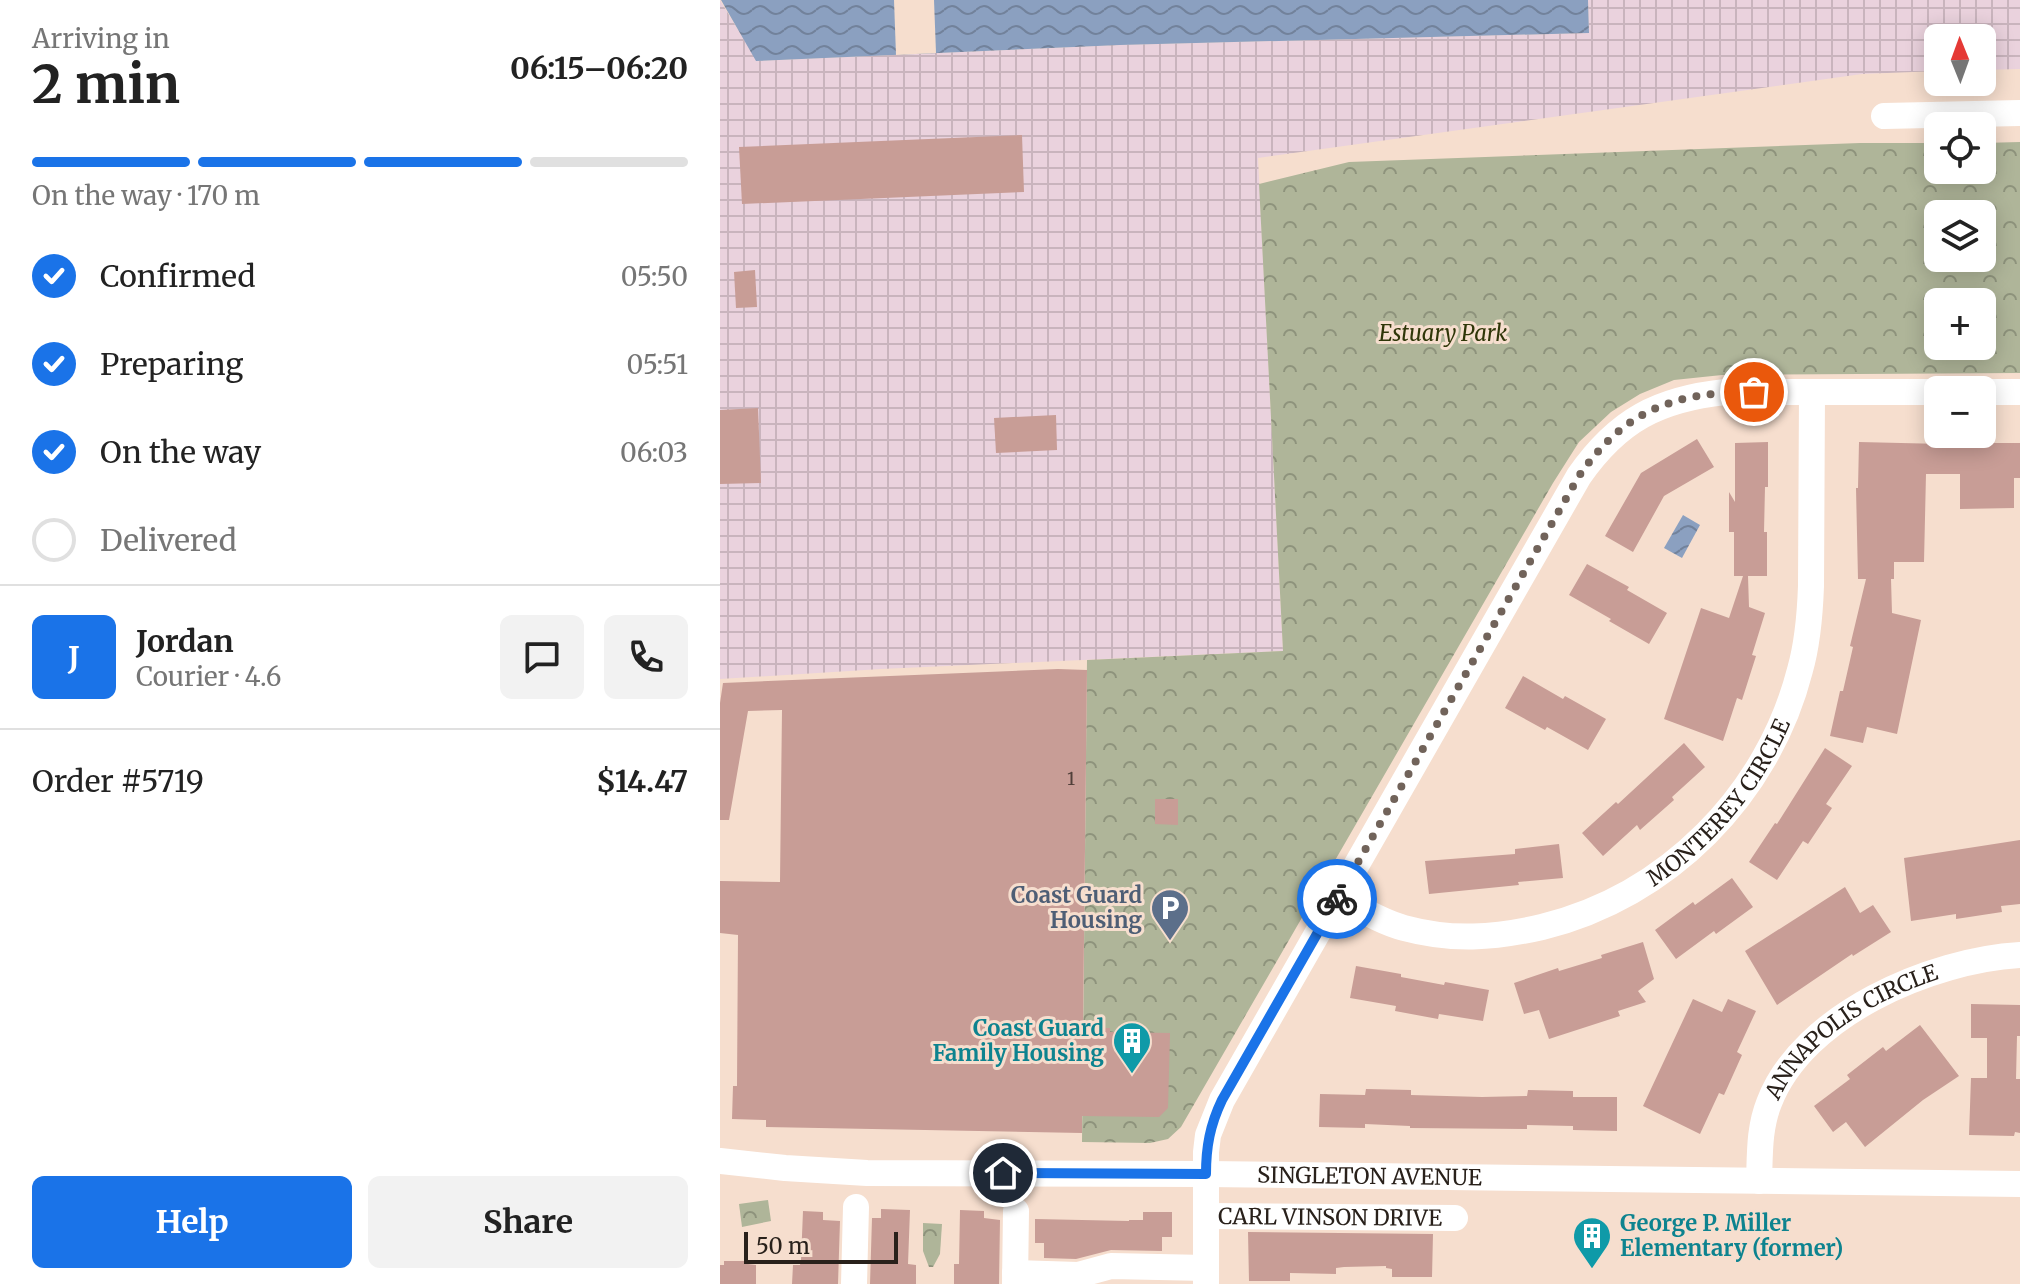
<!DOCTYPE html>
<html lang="en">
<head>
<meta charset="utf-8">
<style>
  body { margin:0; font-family:Merriweather,serif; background:#f2f2f2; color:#222; height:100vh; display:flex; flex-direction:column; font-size:30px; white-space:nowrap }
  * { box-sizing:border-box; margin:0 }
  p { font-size:26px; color:#767676 }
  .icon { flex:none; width:44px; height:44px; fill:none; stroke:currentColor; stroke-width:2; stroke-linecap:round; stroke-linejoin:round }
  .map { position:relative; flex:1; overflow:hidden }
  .drawer { display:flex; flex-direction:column; background:#fff; width:720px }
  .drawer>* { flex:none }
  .needle { width:52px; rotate:359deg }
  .controls { position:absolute; left:1204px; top:24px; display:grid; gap:16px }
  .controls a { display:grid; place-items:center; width:72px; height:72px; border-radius:12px; background:#fff; box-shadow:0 4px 20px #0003; font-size:40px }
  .scale { position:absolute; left:24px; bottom:20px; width:154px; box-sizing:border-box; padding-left:8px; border:4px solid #29211b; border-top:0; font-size:22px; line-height:28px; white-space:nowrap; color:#29211b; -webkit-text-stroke:6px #f6dece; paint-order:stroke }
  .pin { position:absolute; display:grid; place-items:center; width:68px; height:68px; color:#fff; margin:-34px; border:4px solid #fff; border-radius:50%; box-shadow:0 2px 8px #0007 }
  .courier { position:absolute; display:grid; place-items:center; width:80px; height:80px; margin:-40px; border:6px solid #1a73e8; border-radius:50%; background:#fff; color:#222; box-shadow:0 2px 10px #0007 }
  .summary em { font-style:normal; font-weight:700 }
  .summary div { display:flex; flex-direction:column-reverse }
  .summary { display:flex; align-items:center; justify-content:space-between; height:136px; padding:0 32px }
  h1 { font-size:52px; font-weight:700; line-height:60px }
  .bar { display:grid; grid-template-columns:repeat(4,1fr); gap:12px 8px; align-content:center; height:96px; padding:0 32px }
  .bar i { height:10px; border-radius:6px; background:#e0e0e0 }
  .bar .selected { background:#1a73e8 }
  .bar p { grid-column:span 4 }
  .line { display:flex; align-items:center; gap:20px; padding:0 32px; border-top:2px solid #e0e0e0 }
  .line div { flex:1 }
  .round { display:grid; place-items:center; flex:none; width:84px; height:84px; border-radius:12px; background:#f2f2f2 }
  ol { padding:0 32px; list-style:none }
  li { display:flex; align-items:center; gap:24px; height:88px }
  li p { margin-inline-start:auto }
  li .icon { padding:8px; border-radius:50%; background:#1a73e8; color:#fff; stroke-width:4 }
  li:last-child { color:#767676 }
  li i { width:44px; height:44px; border:4px solid #e0e0e0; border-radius:50% }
  .primary-button { display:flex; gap:16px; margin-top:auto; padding:16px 32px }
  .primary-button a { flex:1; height:92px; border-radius:12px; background:#1a73e8; color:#fff; font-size:32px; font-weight:700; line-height:92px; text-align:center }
  .primary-button a+a { background:#f2f2f2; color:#222 }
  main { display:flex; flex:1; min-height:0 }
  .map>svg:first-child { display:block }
  .industrial { fill:url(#industrial-grid) }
  .forest { fill:url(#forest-crowns); fill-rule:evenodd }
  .water { fill:url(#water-waves) }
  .pier { fill:#f6dece }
  .building { fill:#c89d96 }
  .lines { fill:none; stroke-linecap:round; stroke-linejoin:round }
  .minor { stroke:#fff; stroke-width:26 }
  .done { stroke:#71635a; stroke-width:8; stroke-dasharray:0 14.4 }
  .route { stroke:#1a73e8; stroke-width:10 }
  .labels { text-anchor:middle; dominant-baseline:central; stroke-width:6; stroke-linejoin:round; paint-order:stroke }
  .number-label { font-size:18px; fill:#51403a }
  .park-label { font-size:22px; font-style:italic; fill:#2f3608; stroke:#f6dece }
  .street-label { font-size:22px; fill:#29211b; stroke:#f6dece }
  .service-label { font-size:22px; font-weight:bold; fill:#4e5e75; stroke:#f6dece; text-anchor:end }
  .culture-label { font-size:22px; font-weight:bold; fill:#0d838f; stroke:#f6dece; text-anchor:end }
</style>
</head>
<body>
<main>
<section class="drawer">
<div class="summary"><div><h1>2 min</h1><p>Arriving in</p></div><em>06:15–06:20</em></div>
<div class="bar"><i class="selected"></i><i class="selected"></i><i class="selected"></i><i></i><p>On the way · 170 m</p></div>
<ol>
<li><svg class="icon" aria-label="check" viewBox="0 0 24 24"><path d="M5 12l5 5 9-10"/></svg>Confirmed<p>05:50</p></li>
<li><svg class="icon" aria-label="check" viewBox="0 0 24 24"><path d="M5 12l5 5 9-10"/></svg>Preparing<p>05:51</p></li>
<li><svg class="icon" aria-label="check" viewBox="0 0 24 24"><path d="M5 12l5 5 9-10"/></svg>On the way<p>06:03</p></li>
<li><i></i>Delivered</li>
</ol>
<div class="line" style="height:144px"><b class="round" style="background:#1a73e8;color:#fff">J</b><div><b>Jordan</b><p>Courier · 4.6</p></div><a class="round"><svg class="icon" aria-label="chat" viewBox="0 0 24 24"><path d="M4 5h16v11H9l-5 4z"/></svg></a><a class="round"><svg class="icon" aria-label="phone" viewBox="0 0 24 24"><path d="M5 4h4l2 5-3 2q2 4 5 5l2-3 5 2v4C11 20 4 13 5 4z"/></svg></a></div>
<div class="line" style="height:104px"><div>Order #5719</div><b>$14.47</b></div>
<div class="primary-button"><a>Help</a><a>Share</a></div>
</section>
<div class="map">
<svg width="1300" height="1284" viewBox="0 0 1300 1284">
  <defs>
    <pattern id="industrial-grid" width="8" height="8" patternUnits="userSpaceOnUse" patternTransform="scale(2)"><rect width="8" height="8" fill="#ead2dd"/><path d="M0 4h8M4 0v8" fill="none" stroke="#c9b4bd"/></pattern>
    <pattern id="forest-crowns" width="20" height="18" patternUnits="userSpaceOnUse" patternTransform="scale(2)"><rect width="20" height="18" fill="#afb599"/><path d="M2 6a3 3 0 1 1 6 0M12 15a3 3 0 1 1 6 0" fill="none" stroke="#8e937c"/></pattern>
    <pattern id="water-waves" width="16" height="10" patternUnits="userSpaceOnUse" patternTransform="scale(2)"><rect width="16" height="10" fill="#8ba0c0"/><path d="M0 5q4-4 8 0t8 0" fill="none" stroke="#72829b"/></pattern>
  </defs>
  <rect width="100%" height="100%" fill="#f6dece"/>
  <polygon class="industrial" points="0,0 37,61 400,45 869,33 868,0 1300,0 1300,69 1262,70 1262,38 1218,38 1218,71 1142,74 538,158 563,651 161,669 0,679"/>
  <g class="forest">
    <path d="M 1300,142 L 1300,373 L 1002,375 L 954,380 L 920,394 L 891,412 L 859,442 L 833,483 L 461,1127 L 448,1139 L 430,1143 L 362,1142 L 367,660 L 563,651 L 539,184 L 629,162 L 1140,143 L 1218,143 L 1218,170 L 1262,170 L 1262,143 ZM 1218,214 L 1262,214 L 1262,258 L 1218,258 ZM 1218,302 L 1262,302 L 1262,346 L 1218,346 Z"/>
    <polygon points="48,1200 51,1221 22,1227 19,1204"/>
    <polygon points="203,1223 222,1224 220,1254 213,1267 209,1267 203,1251"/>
  </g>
  <g class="water">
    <polygon points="1,0 868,0 869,33 400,45 36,61"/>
    <polygon points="963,515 980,525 962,558 944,548"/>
  </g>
  <polygon class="pier" points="174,0 214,0 216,53 176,55"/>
  <g class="building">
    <polygon points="302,135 304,192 22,204 19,147"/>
    <polygon points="35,270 37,307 16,308 14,272"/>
    <polygon points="38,408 41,483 0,484 0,410"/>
    <polygon points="336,415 337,450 276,453 274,418"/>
    <polygon points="977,439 994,467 944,496 913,552 885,536 921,473"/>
    <polygon points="1223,439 1270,439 1270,443 1300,443 1300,478 1294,478 1294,508 1240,509 1240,474 1206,474 1204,562 1174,562 1174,579 1171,579 1172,613 1201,620 1177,734 1147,727 1143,743 1110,736 1120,691 1123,691 1133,647 1130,646 1146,579 1138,579 1136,488 1138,488 1139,442 1223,444"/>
    <polygon points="1048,442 1048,487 1045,487 1044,532 1047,532 1047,576 1028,576 1029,607 1045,613 1032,655 1036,656 1022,700 1017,698 1003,741 944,719 981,608 1009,618 1023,576 1014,576 1014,532 1009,532 1009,492 1015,502 1015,443"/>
    <polygon points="867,564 909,587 907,590 947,613 929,644 889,621 891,619 849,595"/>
    <polygon points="338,669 367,670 363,1028 390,1028 390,1032 450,1033 448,1108 439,1117 362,1116 362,1133 46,1127 46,1120 12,1119 13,1086 17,1086 18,935 0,933 0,881 60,882 62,710 28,711 9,820 0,820 0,703 3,683"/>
    <polygon points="803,676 843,699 845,696 886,719 868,750 827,727 825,730 785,708"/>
    <polygon points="964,743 985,767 952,797 954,800 920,830 917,825 883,856 862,833 896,802 898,804"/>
    <polygon points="1105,748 1132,766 1106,804 1112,808 1088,844 1083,841 1057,880 1029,862 1055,823 1057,824"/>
    <polygon points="435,799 458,799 458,825 435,824"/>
    <polygon points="1300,840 1300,904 1281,906 1282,912 1236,919 1236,914 1191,921 1184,858"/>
    <polygon points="839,844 843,878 798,882 799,885 709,894 705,861 795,854 795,849"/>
    <polygon points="1012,878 1033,907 996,934 994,931 956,959 935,930 973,902 975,905"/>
    <polygon points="1125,887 1140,913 1153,905 1171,932 1133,956 1132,954 1057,1005 1025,951"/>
    <polygon points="923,942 934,979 918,991 926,1002 898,1011 900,1016 829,1039 819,1010 804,1014 794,983 838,968 839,971 882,958 881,955"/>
    <polygon points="636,966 681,974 681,977 724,985 725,982 769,990 763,1021 719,1014 718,1019 675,1011 676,1006 630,998"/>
    <polygon points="973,999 1002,1012 1008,999 1036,1011 1017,1052 1022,1055 1004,1095 999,1093 980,1134 923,1106"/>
    <polygon points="1251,1004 1300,1005 1300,1036 1297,1036 1296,1079 1300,1079 1300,1133 1295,1132 1294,1136 1249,1135 1251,1078 1267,1078 1267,1038 1251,1038"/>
    <polygon points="1200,1025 1239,1076 1203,1100 1145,1147 1126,1122 1113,1132 1094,1106 1130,1079 1127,1075 1163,1047 1166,1051"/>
    <polygon points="646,1089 691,1090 691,1095 762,1097 807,1096 808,1090 853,1091 853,1097 897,1097 897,1131 853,1130 853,1126 807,1125 807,1129 690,1128 690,1126 645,1124 645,1128 599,1127 600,1094 645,1095"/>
    <polygon points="161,1209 190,1210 188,1264 196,1265 196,1284 150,1284 152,1218 161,1218"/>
    <polygon points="240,1210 264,1211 264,1218 280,1220 279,1284 234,1284 234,1264 239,1264"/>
    <polygon points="83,1211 103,1212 103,1220 120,1221 118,1284 72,1284 73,1265 80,1265 81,1260"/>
    <polygon points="423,1212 452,1212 452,1237 442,1237 442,1251 391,1250 356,1259 324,1258 324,1243 315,1243 315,1219 409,1221 409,1220 423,1220"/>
    <polygon points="528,1232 713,1234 712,1277 672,1277 672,1269 666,1268 666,1266 624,1267 616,1268 616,1274 570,1273 570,1281 529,1281"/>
    <polygon points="4,1261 28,1261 28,1264 36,1265 36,1284 0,1284 0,1265 4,1265"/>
  </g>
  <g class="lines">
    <g class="minor">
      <polyline points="1164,116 1300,113"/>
      <polyline points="1262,392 1300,392"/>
      <path id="s1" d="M 618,897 C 639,908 661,922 684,928 C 732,941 774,938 822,927 C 948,896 1048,795 1080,670 C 1088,642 1090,614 1091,586 L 1092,392"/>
      <path id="s2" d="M 0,1161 L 65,1168 L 147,1173 L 486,1174 L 1300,1184"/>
      <path id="s3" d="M 1039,1181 C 1040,1154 1039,1128 1049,1103 C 1083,1014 1212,960 1300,955"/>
      <path id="s4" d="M 486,1216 L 735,1218"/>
      <polyline points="295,1273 358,1275 391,1266 486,1268"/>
      <polyline points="134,1284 136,1207"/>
      <polyline points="295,1284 296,1211"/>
      <path d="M 486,1284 L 486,1152 L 488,1135 L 502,1100 L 859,476 C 898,420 939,399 1005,392 L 1218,392"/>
    </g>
  </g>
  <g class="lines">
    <path class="done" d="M 617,899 L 859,476 C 905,409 956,392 1034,392"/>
    <path class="route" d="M 283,1173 L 486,1174 C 486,1147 490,1125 502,1100 L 617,899"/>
  </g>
  <defs>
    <g id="parking-pin" transform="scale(2)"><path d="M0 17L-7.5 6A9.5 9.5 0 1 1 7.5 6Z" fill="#5c6f8a" stroke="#f6dece"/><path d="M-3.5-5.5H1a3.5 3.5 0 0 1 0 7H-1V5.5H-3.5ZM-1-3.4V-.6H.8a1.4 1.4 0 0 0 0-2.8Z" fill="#fff"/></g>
    <g id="building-pin" transform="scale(2)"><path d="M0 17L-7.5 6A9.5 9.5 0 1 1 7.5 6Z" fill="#0f9aa8" stroke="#f6dece"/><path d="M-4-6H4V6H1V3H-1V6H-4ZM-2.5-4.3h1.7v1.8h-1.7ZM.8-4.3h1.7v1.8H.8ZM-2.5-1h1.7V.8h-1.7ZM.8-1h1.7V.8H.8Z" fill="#fff"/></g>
  </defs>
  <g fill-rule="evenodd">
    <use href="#parking-pin" x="450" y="908"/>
    <use href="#building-pin" x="412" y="1041"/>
    <use href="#building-pin" x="872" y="1236"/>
  </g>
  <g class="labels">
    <g class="number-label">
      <text x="351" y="778">1</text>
    </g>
    <g class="park-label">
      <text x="723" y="333">Estuary Park</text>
    </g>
    <g class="street-label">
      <text stroke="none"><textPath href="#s1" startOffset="436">MONTEREY CIRCLE</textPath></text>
      <text stroke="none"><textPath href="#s3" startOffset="192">ANNAPOLIS CIRCLE</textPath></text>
      <text stroke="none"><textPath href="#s2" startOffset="650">SINGLETON AVENUE</textPath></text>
      <text stroke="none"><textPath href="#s4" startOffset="124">CARL VINSON DRIVE</textPath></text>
    </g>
    <g class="service-label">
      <text x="422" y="895">Coast Guard<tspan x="422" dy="25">Housing</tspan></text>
    </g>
    <g class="culture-label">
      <text x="384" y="1028">Coast Guard<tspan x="384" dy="25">Family Housing</tspan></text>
      <text x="900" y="1223" text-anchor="start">George P. Miller<tspan x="900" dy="25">Elementary (former)</tspan></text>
    </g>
  </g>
</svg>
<div class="controls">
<a><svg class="needle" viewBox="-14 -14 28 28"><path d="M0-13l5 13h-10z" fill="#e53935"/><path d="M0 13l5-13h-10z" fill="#767676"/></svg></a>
<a><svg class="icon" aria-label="locate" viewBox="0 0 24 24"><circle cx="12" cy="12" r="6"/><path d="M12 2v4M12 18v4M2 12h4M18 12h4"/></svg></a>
<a><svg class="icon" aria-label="layers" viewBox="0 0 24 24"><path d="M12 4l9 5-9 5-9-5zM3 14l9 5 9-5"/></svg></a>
<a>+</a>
<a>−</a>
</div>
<div class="scale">50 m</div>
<div class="pin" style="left:1034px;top:392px;background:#ea580c"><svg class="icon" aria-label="bag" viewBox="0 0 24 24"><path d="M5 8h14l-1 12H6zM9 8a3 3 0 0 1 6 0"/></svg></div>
<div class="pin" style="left:283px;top:1173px;background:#1f2937"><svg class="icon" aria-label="home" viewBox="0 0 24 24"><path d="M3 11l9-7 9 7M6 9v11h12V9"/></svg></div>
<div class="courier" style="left:617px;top:899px"><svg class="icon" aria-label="bike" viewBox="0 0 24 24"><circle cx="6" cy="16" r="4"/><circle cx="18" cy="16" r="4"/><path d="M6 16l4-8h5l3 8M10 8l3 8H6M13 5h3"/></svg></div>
</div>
</main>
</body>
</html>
